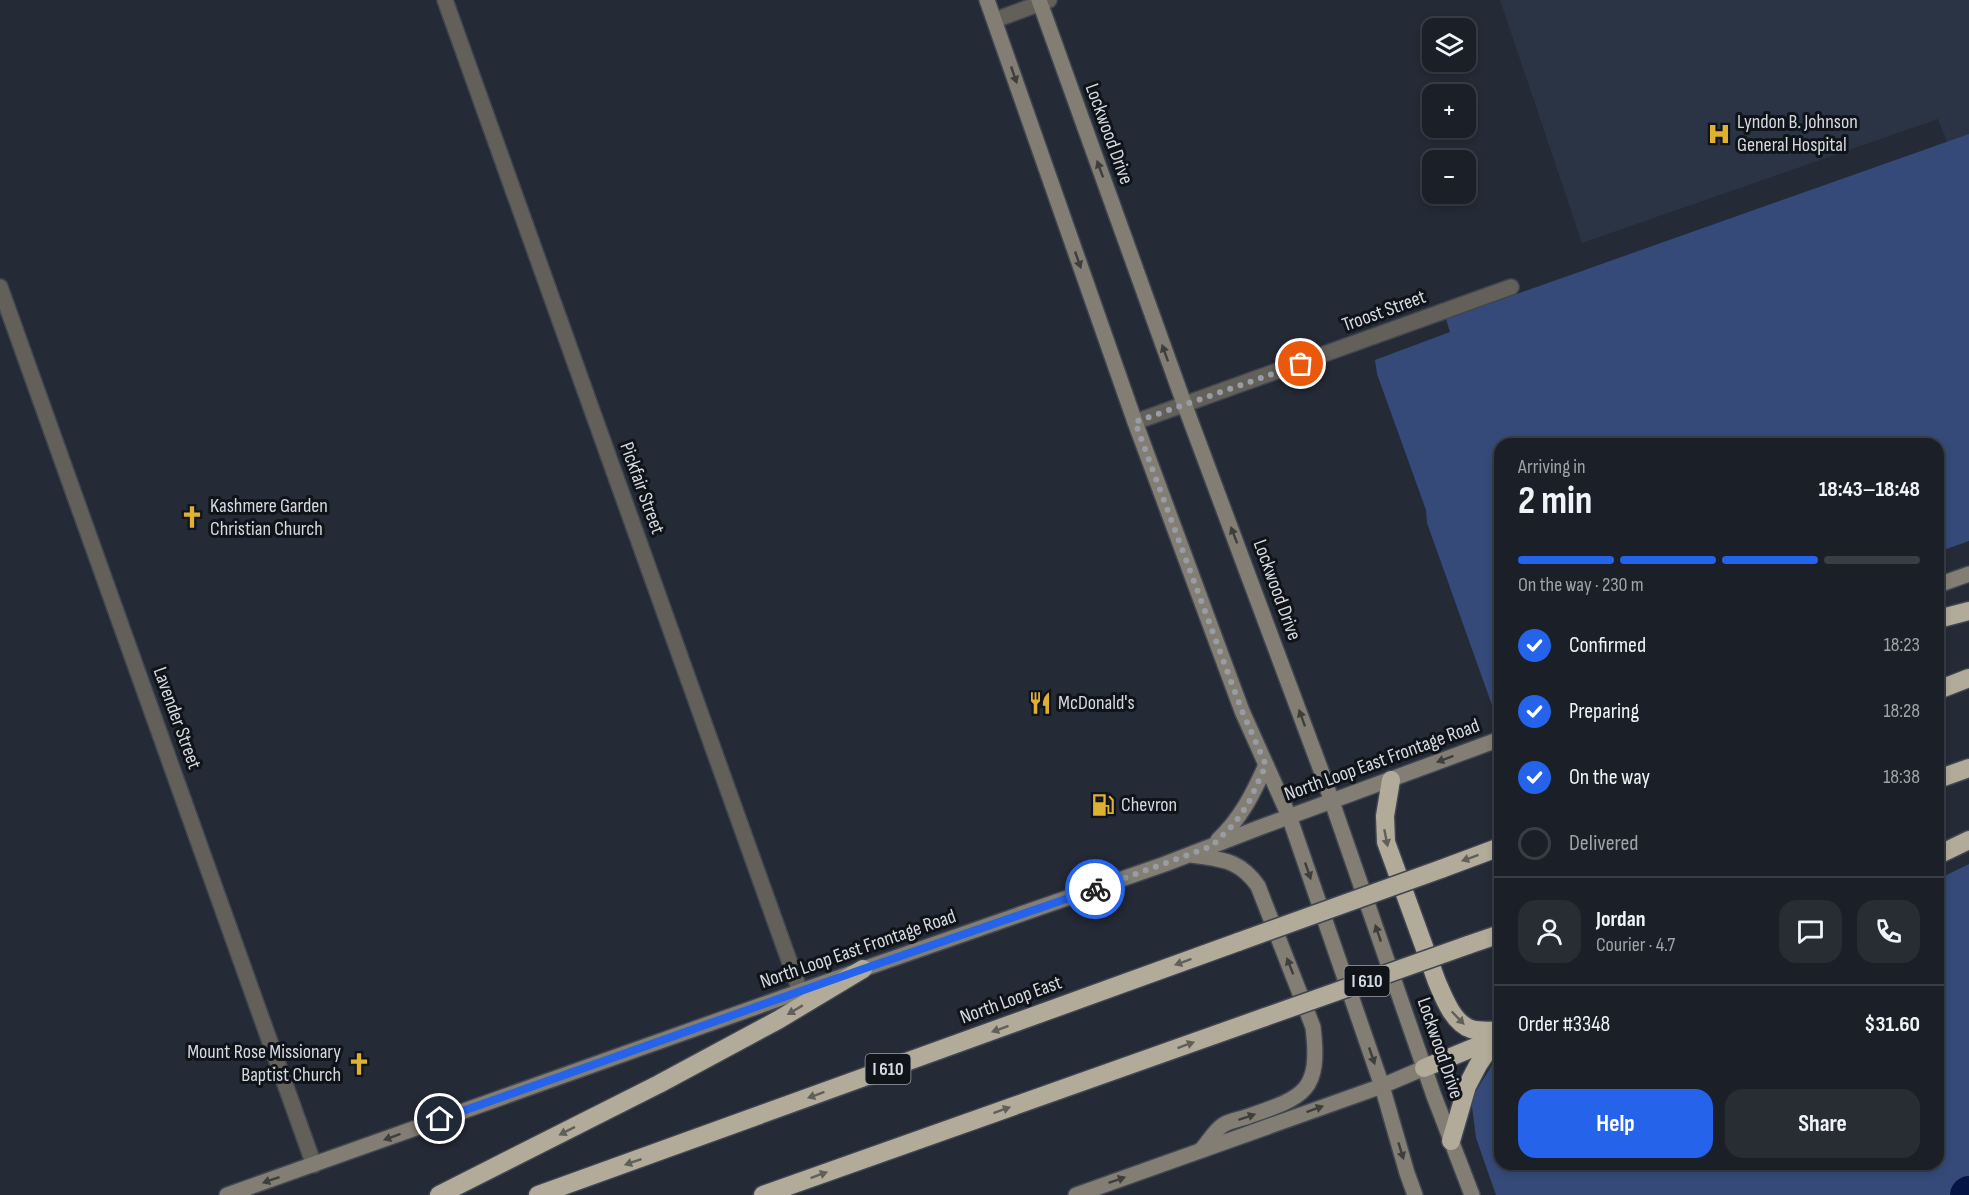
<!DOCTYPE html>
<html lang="en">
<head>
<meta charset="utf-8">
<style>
  body { margin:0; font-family:"Sofia Sans Condensed",sans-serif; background:#282d34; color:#f1f3f6; height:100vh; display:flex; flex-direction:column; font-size:22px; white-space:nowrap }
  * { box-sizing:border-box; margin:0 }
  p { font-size:20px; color:#a0a3a8 }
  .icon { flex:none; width:33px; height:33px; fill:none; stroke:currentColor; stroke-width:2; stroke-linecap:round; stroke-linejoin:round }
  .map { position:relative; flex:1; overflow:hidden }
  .drawer { position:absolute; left:1494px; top:438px; width:450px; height:732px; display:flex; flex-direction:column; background:#1b2028; border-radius:18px; box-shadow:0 3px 9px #0003,0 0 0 2px #393e45 }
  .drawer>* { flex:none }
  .tools { position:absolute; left:1422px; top:18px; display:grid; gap:12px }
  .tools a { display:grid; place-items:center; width:54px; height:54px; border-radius:12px; background:#1b2028; box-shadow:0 3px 9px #0003,0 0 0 2px #393e45; font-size:30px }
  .pin { position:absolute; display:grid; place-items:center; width:51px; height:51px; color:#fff; margin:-26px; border:3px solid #fff; border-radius:50%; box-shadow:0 2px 6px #0007 }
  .courier { position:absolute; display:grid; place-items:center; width:60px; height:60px; margin:-30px; border:4px solid #2563eb; border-radius:50%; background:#fff; color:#222; box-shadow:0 2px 8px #0007 }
  .summary em { font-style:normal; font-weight:700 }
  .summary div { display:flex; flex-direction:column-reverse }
  .summary { display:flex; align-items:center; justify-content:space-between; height:102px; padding:0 24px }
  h1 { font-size:39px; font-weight:700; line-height:45px }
  .bar { display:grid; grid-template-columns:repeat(4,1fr); gap:9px 6px; align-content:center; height:72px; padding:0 24px }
  .bar i { height:8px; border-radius:4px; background:#393e45 }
  .bar .on { background:#2563eb }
  .bar p { grid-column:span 4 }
  .line { display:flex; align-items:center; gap:15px; padding:0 24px; border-top:2px solid #393e45 }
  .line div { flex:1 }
  .round { display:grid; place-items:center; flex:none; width:63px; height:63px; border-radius:18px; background:#282d34 }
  ol { padding:0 24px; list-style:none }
  li { display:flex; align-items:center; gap:18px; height:66px }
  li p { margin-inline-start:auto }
  li .icon { padding:6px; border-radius:50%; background:#2563eb; color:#fff; stroke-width:4 }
  li:last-child { color:#a0a3a8 }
  li i { width:33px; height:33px; border:3px solid #393e45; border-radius:50% }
  .primary-button { display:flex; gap:12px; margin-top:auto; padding:12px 24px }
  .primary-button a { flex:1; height:69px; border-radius:18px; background:#2563eb; color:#fff; font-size:24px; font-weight:700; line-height:69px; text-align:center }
  .primary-button a+a { background:#282d34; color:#f1f3f6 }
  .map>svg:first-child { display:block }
  .built { fill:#2b3445 }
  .green { fill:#354a79 }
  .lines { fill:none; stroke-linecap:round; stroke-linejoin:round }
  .river { stroke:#041546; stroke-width:36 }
  .minor-casing { stroke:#404651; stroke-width:18 }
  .secondary-casing { stroke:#404651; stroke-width:18 }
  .motorway-casing { stroke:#404651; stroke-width:21 }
  .minor { stroke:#63605a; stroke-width:15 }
  .secondary { stroke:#837e74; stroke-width:15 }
  .motorway { stroke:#b2ab9a; stroke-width:18 }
  .motorway-bridge-casing { stroke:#404651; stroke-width:21; stroke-linecap:butt }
  .motorway-bridge { stroke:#b2ab9a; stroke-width:18 }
  .oneway { fill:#3e3e3d }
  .oneway2 { fill:#615f59 }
  .done { stroke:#979ca5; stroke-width:6; stroke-dasharray:0 10.8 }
  .route { stroke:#2563eb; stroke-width:8 }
  .labels { text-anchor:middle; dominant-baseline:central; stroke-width:6; stroke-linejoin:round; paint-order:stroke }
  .shield { fill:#101318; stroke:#9a9ea5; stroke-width:1.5 }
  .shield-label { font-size:18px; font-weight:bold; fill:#d5d9e1 }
  .poi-label { font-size:20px; fill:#d5d9e1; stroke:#101318; text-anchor:start }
  .street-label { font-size:20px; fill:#d5d9e1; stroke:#101318 }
</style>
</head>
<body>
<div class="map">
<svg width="1969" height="1195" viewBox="0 0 1969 1195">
  <rect width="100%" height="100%" fill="#242a36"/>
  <polygon class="built" points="1500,0 1969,0 1969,150 1953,156 1938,119 1582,243"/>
  <g class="green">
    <polygon points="1969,134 1969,541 1938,552 1938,444 1500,444 1500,706 1493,708 1427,523 1426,510 1377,374 1375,360 1450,332 1446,319"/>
    <polygon points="1969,864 1969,1195 1496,1195 1476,1138 1471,1099 1492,1065 1500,1062 1500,1164 1938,1164 1938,879"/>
  </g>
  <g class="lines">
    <polyline class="river" points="1968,1195 1969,1194"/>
    <g class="minor-casing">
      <g id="minor">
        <polyline points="445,0 800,991"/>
        <polyline points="995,20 1049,0"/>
        <polyline points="0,287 314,1165"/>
        <polyline points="1135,422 1511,287"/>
      </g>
    </g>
    <g class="secondary-casing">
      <g id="secondary">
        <polyline points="987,0 1135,422 1242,711 1289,816 1382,1086 1407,1173 1415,1195"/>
        <polyline points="1039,0 1185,406 1322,773 1434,1096 1472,1195"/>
        <polyline points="1938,585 1969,574"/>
        <path d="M 1218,840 C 1241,818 1253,794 1266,765"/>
        <path d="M 1192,855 C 1222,860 1239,859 1258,886 L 1313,1027 C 1321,1092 1304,1097 1249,1116 C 1241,1119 1229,1121 1223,1125 C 1214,1131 1208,1143 1201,1150"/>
        <polyline points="227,1195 863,969 1165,864 1261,827 1500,739"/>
        <polyline points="1076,1195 1382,1086 1424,1068"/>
      </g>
    </g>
    <g class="motorway-casing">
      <g id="motorway">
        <polyline points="1938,619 1969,611"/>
        <polyline points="1938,690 1969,678"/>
        <polyline points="1938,779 1969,768"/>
        <path d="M 1391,780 L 1385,816 L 1386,842 L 1437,982 C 1444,998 1453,1023 1471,1029 C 1479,1032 1491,1030 1500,1031"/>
        <polyline points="1938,855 1969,840"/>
        <polyline points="1441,869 1500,847"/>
        <polyline points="1468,945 1500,934"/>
        <polyline points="1424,1068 1497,1038"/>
        <polyline points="1451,1141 1467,1086 1478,1065 1496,1038"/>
        <polyline points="439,1195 659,1084 778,1020 863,969"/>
        <polyline points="538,1195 1238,942"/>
        <polyline points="763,1195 1265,1017"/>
      </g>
    </g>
    <use href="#minor" class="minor"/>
    <use href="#secondary" class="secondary"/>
    <use href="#motorway" class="motorway"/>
    <g class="motorway-bridge-casing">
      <g id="motorway-bridge">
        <polyline points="1238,942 1441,869"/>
        <polyline points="1265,1017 1468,945"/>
      </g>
    </g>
    <use href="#motorway-bridge" class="motorway-bridge"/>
  </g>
  <defs><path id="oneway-solid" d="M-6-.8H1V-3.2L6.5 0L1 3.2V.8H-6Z" transform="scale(1.5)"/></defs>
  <g class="oneway">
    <use href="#oneway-solid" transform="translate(1014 75) rotate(71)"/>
    <use href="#oneway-solid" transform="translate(1100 169) rotate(-110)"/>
    <use href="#oneway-solid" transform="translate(1078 260) rotate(71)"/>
    <use href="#oneway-solid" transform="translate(1165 353) rotate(-110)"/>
    <use href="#oneway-solid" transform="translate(1234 535) rotate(-111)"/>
    <use href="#oneway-solid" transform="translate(1302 718) rotate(-110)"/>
    <use href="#oneway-solid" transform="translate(1445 759) rotate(159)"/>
    <use href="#oneway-solid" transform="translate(1308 871) rotate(71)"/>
    <use href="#oneway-solid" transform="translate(1378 933) rotate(-109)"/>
    <use href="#oneway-solid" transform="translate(1290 966) rotate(-111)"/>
    <use href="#oneway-solid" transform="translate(1372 1056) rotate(71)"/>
    <use href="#oneway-solid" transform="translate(1315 1109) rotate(-20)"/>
    <use href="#oneway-solid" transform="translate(1247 1117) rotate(-19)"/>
    <use href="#oneway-solid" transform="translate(392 1137) rotate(160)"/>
    <use href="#oneway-solid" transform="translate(1401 1151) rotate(73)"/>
    <use href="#oneway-solid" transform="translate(271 1180) rotate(161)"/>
    <use href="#oneway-solid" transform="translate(1117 1180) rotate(-19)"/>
  </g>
  <g class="oneway2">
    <use href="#oneway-solid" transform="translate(1386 838) rotate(79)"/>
    <use href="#oneway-solid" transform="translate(1470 858) rotate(160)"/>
    <use href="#oneway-solid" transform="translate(1183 962) rotate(160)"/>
    <use href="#oneway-solid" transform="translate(795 1010) rotate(149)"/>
    <use href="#oneway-solid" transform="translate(1458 1018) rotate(46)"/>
    <use href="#oneway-solid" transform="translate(1000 1029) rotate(160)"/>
    <use href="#oneway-solid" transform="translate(1186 1045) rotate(-20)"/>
    <use href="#oneway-solid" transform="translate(816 1095) rotate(160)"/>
    <use href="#oneway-solid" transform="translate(1002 1110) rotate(-20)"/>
    <use href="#oneway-solid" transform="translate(567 1131) rotate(153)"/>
    <use href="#oneway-solid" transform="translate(633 1162) rotate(161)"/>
    <use href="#oneway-solid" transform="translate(819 1175) rotate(-20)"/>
  </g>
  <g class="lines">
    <polyline class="done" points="1095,889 1212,846 1234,824 1248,804 1266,765 1242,711 1135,422 1301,364"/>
    <polyline class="route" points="440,1119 863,969 1095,889"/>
  </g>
  <defs>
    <g id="hospital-bare" transform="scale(1.8)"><path d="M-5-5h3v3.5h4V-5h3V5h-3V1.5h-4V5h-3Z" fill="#deb133" stroke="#101318" stroke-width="2.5" paint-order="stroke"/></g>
    <g id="church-bare" transform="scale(1.8)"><path d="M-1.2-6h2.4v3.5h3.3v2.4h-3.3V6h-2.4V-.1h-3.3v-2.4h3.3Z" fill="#deb133" stroke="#101318" stroke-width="2.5" paint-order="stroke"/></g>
    <g id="restaurant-bare" transform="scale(1.8)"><path d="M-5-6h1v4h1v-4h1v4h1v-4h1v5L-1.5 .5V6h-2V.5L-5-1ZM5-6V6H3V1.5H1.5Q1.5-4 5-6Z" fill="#deb133" stroke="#101318" stroke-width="2.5" paint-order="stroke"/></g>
    <g id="fuel-bare" transform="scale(1.8)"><path d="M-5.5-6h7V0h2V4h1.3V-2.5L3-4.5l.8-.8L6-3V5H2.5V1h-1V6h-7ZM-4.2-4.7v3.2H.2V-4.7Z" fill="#deb133" stroke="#101318" stroke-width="2.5" paint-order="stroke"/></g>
  </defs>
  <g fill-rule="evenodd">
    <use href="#hospital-bare" x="1719" y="134"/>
    <use href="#church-bare" x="192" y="517"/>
    <use href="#restaurant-bare" x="1040" y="703"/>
    <use href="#fuel-bare" x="1103" y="805"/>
    <use href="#church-bare" x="359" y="1064"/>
  </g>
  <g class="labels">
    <g class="shield">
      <rect x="1344.5" y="966" width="45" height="30" rx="4.5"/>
      <rect x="865.5" y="1054" width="45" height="30" rx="4.5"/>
    </g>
    <g class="shield-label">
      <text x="1367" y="981">I 610</text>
      <text x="888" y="1069">I 610</text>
    </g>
    <g class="poi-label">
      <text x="1737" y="122">Lyndon B. Johnson<tspan x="1737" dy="23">General Hospital</tspan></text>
      <text x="210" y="506">Kashmere Garden<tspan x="210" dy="23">Christian Church</tspan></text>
      <text x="1058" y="703">McDonald's</text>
      <text x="1121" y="805">Chevron</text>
      <text x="341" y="1052" text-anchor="end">Mount Rose Missionary<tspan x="341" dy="23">Baptist Church</tspan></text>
    </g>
    <g class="street-label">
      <text transform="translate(1109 134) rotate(70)">Lockwood Drive</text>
      <text transform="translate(1384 311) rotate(-20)">Troost Street</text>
      <text transform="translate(642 488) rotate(70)">Pickfair Street</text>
      <text transform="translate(1277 590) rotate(70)">Lockwood Drive</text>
      <text transform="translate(177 718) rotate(70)">Lavender Street</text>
      <text transform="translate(1382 760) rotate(-20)">North Loop East Frontage Road</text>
      <text transform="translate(858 949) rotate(-19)">North Loop East Frontage Road</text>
      <text transform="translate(1011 1000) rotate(-20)">North Loop East</text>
      <text transform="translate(1440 1048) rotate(71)">Lockwood Drive</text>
    </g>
  </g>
</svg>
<div class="tools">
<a><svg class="icon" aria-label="layers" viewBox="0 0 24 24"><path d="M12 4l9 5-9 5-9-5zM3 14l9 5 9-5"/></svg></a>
<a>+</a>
<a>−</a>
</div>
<div class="pin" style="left:1301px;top:364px;background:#ea580c"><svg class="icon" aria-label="bag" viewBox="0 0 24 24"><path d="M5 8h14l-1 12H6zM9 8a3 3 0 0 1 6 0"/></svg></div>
<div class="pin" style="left:440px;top:1119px;background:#1f2937"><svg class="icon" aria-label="home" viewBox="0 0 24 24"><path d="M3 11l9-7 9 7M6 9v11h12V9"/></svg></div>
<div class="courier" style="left:1095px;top:889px"><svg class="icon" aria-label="bike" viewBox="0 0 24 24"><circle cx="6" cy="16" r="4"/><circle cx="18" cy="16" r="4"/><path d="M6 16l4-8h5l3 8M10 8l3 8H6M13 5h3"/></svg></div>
<section class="drawer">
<div class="summary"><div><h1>2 min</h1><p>Arriving in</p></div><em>18:43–18:48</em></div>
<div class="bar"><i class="on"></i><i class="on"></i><i class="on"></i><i></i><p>On the way · 230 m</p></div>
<ol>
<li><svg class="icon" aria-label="check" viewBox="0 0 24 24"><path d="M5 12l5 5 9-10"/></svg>Confirmed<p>18:23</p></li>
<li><svg class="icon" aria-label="check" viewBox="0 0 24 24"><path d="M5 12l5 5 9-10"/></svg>Preparing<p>18:28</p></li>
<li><svg class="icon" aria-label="check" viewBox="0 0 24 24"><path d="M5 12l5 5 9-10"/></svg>On the way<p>18:38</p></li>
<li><i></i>Delivered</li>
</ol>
<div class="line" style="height:108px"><a class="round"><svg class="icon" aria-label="person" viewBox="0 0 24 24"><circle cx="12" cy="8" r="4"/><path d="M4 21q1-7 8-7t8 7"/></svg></a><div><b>Jordan</b><p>Courier · 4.7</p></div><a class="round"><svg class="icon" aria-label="chat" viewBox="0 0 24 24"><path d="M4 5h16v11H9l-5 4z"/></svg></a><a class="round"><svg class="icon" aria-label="phone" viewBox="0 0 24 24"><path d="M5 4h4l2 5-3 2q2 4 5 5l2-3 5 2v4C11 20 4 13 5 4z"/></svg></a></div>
<div class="line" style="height:78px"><div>Order #3348</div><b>$31.60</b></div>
<div class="primary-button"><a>Help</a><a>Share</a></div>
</section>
</div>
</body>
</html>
